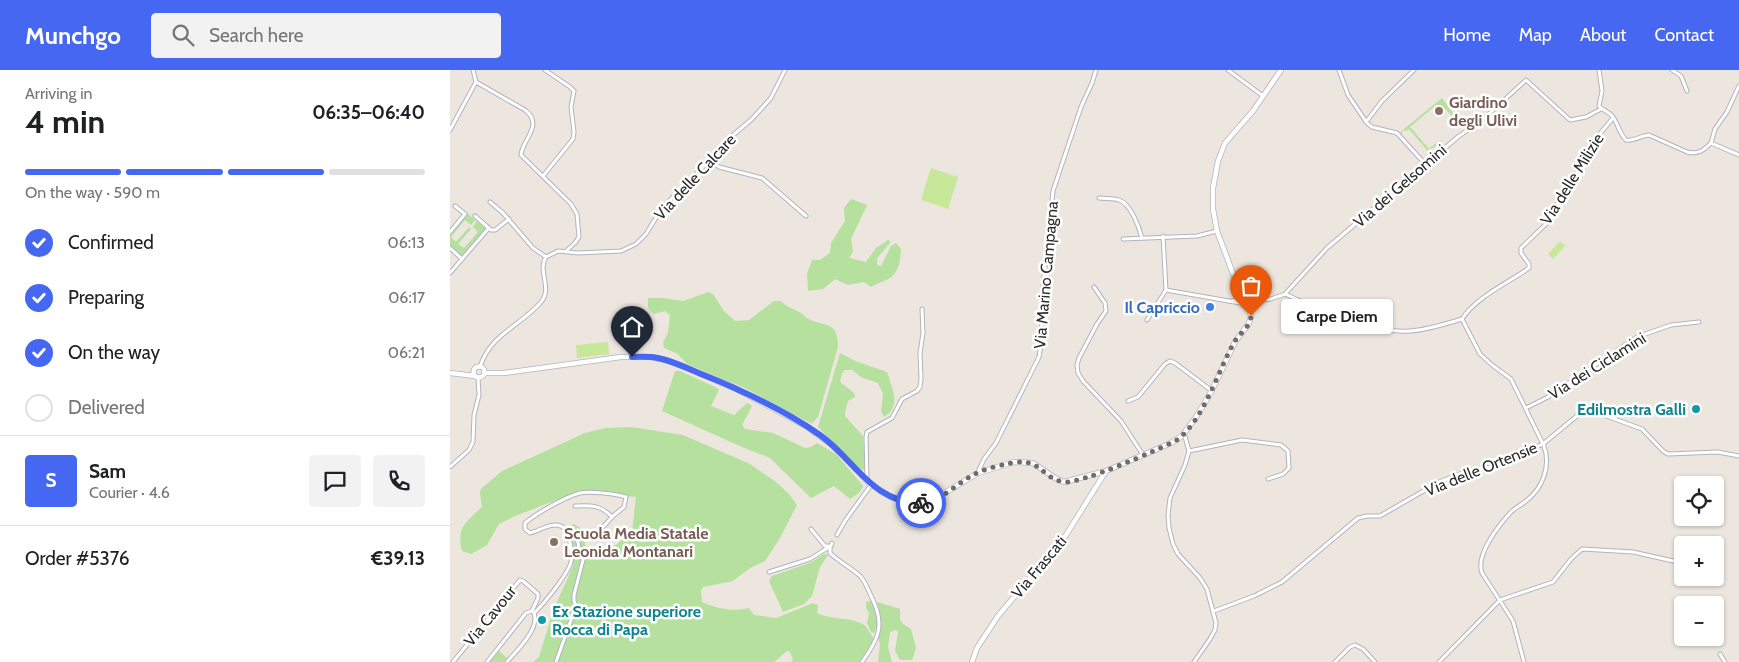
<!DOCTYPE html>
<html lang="en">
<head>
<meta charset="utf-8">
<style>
  body { margin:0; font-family:Cabin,sans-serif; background:#f2f2f2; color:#202124; height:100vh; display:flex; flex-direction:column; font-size:19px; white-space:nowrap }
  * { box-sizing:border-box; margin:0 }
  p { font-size:16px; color:#757577 }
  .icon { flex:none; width:28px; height:28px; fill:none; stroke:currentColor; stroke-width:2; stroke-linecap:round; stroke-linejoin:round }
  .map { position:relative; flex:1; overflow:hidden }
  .details { display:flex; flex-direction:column; background:#fff; width:450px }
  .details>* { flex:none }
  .controls { position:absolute; left:1224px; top:406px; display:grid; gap:10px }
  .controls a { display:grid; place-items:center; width:50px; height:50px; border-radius:5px; background:#fff; box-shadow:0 1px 4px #0004; font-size:25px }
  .pin { position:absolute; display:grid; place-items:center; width:42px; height:42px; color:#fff; margin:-51px -21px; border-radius:50% 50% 50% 0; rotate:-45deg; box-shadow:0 0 5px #0007 }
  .pin .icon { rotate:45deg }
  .courier { position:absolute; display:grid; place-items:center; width:50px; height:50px; margin:-25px; border:4px solid #4567f2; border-radius:50%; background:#fff; color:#222; box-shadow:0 1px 6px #0007 }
  .bubble { position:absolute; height:35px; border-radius:5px; background:#fff; box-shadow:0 1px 4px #0004; font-size:16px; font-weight:700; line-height:35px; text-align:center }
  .headline em { font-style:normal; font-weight:700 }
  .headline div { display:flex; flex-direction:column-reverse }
  .headline { display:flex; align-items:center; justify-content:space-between; height:85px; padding:0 25px }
  h1 { font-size:32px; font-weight:700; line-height:38px }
  .bar { display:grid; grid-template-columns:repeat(4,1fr); gap:8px 5px; align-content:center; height:60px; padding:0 25px }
  .bar i { height:6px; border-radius:4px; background:#e0e0e0 }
  .bar .current { background:#4567f2 }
  .bar p { grid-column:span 4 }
  .line { display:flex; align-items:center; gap:12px; padding:0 25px; border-top:1px solid #e0e0e0 }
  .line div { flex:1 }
  .round { display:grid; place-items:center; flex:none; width:52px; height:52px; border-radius:5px; background:#f2f2f2 }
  ol { padding:0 25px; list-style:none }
  li { display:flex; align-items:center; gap:15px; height:55px }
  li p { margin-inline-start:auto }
  li .icon { padding:5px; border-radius:50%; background:#4567f2; color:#fff; stroke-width:4 }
  li:last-child { color:#757577 }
  li i { width:28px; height:28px; border:2px solid #e0e0e0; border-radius:50% }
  header { display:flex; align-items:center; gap:30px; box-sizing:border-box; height:70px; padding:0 25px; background:#4567f2; color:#fff }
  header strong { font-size:24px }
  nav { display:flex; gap:28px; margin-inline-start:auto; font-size:18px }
  .search { width:350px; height:45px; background:#f2f2f2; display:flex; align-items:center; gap:12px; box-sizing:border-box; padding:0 18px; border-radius:5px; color:#757577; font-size:19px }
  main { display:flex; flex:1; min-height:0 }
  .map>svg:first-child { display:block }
  .green { fill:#b5e09d }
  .pitch { fill:#c7e799 }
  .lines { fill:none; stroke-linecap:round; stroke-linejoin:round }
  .street-casing { stroke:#b1b4be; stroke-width:5 }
  .secondary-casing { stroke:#b1b4be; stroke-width:6 }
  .street { stroke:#fff; stroke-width:3 }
  .secondary { stroke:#fff; stroke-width:4.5 }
  .done { stroke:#6f6c6a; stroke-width:5; stroke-dasharray:0 9 }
  .route { stroke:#4567f2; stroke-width:6 }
  .education-dot { fill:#8d6e63; stroke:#fff; stroke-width:2 }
  .shop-dot { fill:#3f7fe0; stroke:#fff; stroke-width:2 }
  .culture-dot { fill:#0f9aa8; stroke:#fff; stroke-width:2 }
  .labels { text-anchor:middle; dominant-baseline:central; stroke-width:5; stroke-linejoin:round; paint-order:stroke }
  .education-label { font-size:16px; font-weight:bold; fill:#785e54; stroke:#fff; text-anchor:start }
  .street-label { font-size:16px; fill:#2b2b2b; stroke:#fff }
  .shop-label { font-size:16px; font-weight:bold; fill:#366cbe; stroke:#fff; text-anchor:end }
  .culture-label { font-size:16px; font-weight:bold; fill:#0d838f; stroke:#fff; text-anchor:end }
</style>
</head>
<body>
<header>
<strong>Munchgo</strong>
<div class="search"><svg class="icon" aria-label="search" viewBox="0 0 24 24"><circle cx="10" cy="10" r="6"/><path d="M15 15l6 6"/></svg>Search here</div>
<nav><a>Home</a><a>Map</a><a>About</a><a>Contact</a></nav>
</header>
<main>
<section class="details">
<div class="headline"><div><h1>4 min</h1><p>Arriving in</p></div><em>06:35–06:40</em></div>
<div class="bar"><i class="current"></i><i class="current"></i><i class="current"></i><i></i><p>On the way · 590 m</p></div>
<ol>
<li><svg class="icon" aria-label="check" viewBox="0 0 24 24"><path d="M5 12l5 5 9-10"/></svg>Confirmed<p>06:13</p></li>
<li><svg class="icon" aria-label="check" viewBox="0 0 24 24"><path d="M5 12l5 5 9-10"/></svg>Preparing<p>06:17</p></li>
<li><svg class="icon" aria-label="check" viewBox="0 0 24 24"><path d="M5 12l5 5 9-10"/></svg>On the way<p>06:21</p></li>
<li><i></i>Delivered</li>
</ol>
<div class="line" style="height:90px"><b class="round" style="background:#4567f2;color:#fff">S</b><div><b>Sam</b><p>Courier · 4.6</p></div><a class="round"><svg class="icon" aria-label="chat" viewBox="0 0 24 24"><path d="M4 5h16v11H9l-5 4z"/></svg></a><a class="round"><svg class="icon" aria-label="phone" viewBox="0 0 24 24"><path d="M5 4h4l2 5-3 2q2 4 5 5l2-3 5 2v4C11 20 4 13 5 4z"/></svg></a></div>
<div class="line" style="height:65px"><div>Order #5376</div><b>€39.13</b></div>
</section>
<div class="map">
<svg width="1289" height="592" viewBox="0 0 1289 592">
  <rect width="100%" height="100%" fill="#ece6de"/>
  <g class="green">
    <polygon points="992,28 1011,54 1009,55 996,39 993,41 986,35 960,57 979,79 990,70 992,72 978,81 959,59 956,61 954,60 952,62 952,65 950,63 954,59"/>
    <path d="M 401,129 L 417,135 L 401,169 L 403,182 L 399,188 L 416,192 L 426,178 L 438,170 L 441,172 L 427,188 L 427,195 L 431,196 L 441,176 L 446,173 L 451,179 C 450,191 450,200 440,208 C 436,211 427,213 421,217 L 414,212 L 398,215 L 385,209 L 373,219 L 358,221 L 357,204 L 362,190 L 370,190 L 380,183 L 381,173 L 395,151 L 394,138 Z"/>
    <polygon points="18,144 25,150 21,155 15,150 1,167 6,172 19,157 21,159 8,174 14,178 28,162 23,157 27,151 36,159 12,186 0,176 0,165"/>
    <path d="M 258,222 L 263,224 L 274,241 L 285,251 L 299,250 L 324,231 L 331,231 C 338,238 342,238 351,243 C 353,244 355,247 357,248 C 374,258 388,249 388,277 L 368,347 L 362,353 L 358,352 L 295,318 L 237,294 L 228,284 L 214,278 L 213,272 L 218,263 L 220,245 L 215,241 L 204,244 L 198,238 L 198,228 L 213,228 L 233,231 Z"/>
    <path d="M 390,283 L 405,291 L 437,302 C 442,318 452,337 434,347 L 431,341 L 433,324 L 428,313 C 418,309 410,309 403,300 L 395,300 L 392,303 L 390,312 L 404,323 L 405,327 L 398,331 L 395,342 L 395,346 L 413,366 L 415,399 L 413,400 L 408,398 L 368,357 Z"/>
    <polygon points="225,301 230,301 265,317 269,320 261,336 284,345 297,333 302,336 292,355 295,359 323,363 355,378 361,377 367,373 386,384 413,416 410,422 400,429 384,416 361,428 320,388 292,377 212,341"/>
    <path d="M 181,357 L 233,365 L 300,394 L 326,412 L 339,424 L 347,435 L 330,468 L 315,491 L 300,498 L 283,511 L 253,517 L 251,521 L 252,532 C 268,539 283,542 299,538 L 304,545 L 326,548 L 363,533 L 368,535 L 367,543 C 381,550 403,547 414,555 C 418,558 421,565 424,569 L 420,579 L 410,592 L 341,592 L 343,589 L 340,582 L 337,581 L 324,592 L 83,592 L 89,587 L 103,541 L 123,496 L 124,481 L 120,456 L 124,454 L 132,459 L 137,484 L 152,486 L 182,462 L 186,427 L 130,421 L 65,446 L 49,454 L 37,475 L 21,484 L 12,481 C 6,457 16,452 32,437 L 30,423 L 31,419 L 52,401 L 135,363 L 155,358 Z"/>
    <polygon points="374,484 378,485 370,497 362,526 354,534 333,542 319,511 322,506 362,492"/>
    <path d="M 421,531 C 427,542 430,552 424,563 L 421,562 L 417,553 L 419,543 L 416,538 L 416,532 Z"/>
    <polygon points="427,532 450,539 450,549 453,554 461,559 466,578 462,590 450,590 445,581 448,562 446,560 440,562 438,577 442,592 428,592 430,574 428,568 431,549"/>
    <polygon points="49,581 57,588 54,592 40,592"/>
  </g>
  <g class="pitch">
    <polygon points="481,98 508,107 498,139 471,130"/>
    <polygon points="1110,171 1115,176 1103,189 1098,184"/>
    <polygon points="158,272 159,284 127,288 126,275"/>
  </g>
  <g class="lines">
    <g class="street-casing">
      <g id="street">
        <polyline points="778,0 813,26"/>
        <polyline points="889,0 898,25 917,53 922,57 947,63 976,95"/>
        <path d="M 1149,0 L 1152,21 L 1149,36 C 1153,41 1159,41 1163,47 C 1168,54 1169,63 1176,70 C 1184,72 1191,65 1199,65 L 1237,82 C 1248,85 1254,80 1261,73"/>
        <polyline points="1222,0 1231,6 1237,21"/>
        <path d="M 26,12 L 75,40 C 95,55 71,71 71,85 L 121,134 L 127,144 L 129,167 L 125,173 L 116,181"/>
        <polyline points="916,52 932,31 964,0"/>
        <polyline points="0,60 26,12 23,0"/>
        <polyline points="1261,73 1265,59 1277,42 1289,16"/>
        <polyline points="1261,73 1289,85"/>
        <polyline points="260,90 269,97 312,108 356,146"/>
        <polyline points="93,106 123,69 124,62 121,37 124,21 120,17 95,0"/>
        <path d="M 649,128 C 655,129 663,128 669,130 C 681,134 689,157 692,168"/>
        <polyline points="40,132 53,143 83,178 96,187"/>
        <polyline points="25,146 41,160 45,160 59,149"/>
        <polyline points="0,162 15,144 5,136"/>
        <polyline points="673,169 747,166 767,161"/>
        <polyline points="0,178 12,189"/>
        <polyline points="0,203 38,159"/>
        <polyline points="644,217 655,233 656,241 647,254 629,288 627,295 628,303 633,311 671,351 693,385"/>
        <polyline points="716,220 790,233 800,242"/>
        <path d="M 835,224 C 870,240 921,264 960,261 C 977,260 995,254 1012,249 L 1030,284 L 1042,295 L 1061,309 L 1094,376 C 1101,396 1093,418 1076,431 C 1071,435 1065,438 1061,442 C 1049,455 1025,485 1032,503 L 1063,551 L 1074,592"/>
        <polyline points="781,231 795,229"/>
        <polyline points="797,232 821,229 835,224 877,178 1009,66 1031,51 1076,10 1120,50 1136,47 1151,39"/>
        <path d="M 1012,249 C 1026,227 1058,213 1079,198 L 1079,194 L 1071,183 L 1071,178 L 1096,154 L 1114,121 L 1134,94 L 1148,66 L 1163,48"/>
        <polyline points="697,250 716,220 713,166"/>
        <path d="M 30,297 C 40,264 72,255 91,232 C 103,218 87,201 96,187 L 108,181 L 128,183 L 171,181 L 186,174 L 196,164 L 212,138 L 255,95 L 275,72 L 302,49 L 321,28 L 335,0"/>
        <polyline points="678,331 688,327 715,294 720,291 725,293 762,321"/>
        <polyline points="1076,338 1098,327 1187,267 1221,255 1249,252"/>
        <polyline points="734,363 739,381 735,395 720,428 718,445 719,458 723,474 728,484 750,508 757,519 766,553 765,560 760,569 744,592"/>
        <polyline points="739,381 792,370 831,375 838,381 839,398 833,404 818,409"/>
        <polyline points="0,397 19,380 23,372 24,345 29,325 28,308"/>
        <polyline points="528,402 534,389 546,373 589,287 591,275 593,216 603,121 631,37 642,13 646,0"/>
        <polyline points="417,411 416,367 417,362 442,348 452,329 467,321 470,317 471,309 470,283 473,263 472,239"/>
        <path d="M 125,436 C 141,435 151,435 162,447"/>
        <polyline points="361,459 375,476 379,476"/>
        <polyline points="387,465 395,451 421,415"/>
        <path d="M 382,473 L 380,478 L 380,483 C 389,492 402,498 411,507 C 416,513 418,520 422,528 C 435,554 429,569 412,592"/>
        <polyline points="319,502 360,489 379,477"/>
        <polyline points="764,541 804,526 832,512 908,448 917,446 930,446 989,412 1015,402 1041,397 1093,374 1134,340 1140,340 1192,359 1213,381 1218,384 1268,382 1289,386"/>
        <path d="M 84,543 C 94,534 118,504 121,492 C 123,484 121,476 119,468 C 118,461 114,456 107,455 C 98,454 89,461 80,463 L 75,459 L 75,453 C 87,443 115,427 130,423 C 140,421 167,424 176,427 L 174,437 L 163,446 L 144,467 L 136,468 L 126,462"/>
        <polyline points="1270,584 1275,592"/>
        <polyline points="3,592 70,510 73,511 88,524 88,528 82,541"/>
        <polyline points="37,592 76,543 82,541"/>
        <path d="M 57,592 C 67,580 90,559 84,543"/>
        <polyline points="106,592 126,536 124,531 124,525 133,490 129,478 126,462 121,460 117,462"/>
        <polyline points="885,592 900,577 905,575 913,579 925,592"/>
        <polyline points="989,592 1050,530 1103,512 1121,489 1132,479 1183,482 1232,493"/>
      </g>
    </g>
    <g class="secondary-casing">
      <g id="secondary">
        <circle cx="29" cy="302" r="5.5"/>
        <polyline points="0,303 25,306"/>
        <polyline points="35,303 54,303 171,287 200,287 216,290 275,313 356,356 385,377 419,413 443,428 458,432 471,433 481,431 528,403 564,392 583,393 605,408 614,412 656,401 721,373 732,366 746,347 760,324 785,272 799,253 801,246 799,237 782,201 767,161 763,139 763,118 768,91 775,73 803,41 831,0"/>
        <polyline points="522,592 527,578 548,546 616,465 656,401"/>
      </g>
    </g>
    <use href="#street" class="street"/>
    <use href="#secondary" class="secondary"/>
  </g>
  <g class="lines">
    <path class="done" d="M 471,433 C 490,431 506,415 521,406 C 533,399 548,396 561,393 C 591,387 590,407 613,412 C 629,415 709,379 727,370 C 754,350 768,300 785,271 C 791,262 800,257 801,246"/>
    <path class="route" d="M 182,287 C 191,287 199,286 208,288 C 223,291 237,298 251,304 C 291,320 335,340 370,365 C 405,390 422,433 471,433"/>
  </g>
  <g class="education-dot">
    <circle cx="989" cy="41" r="5"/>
    <circle cx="104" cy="472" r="5"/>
  </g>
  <circle class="shop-dot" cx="760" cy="237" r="5"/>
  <g class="culture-dot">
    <circle cx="1246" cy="339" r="5"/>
    <circle cx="92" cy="550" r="5"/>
  </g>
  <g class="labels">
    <g class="education-label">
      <text x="999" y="32">Giardino<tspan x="999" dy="18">degli Ulivi</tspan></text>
      <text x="114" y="463">Scuola Media Statale<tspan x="114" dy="18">Leonida Montanari</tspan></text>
    </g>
    <g class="street-label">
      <text transform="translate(245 107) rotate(-47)">Via delle Calcare</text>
      <text transform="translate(1122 109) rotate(-58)">Via delle Milizie</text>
      <text transform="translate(950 116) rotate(-41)">Via dei Gelsomini</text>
      <text transform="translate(596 205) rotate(-85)">Via Marino Campagna</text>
      <text transform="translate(1147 296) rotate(-32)">Via dei Ciclamini</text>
      <text transform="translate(1031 399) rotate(-22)">Via delle Ortensie</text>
      <text transform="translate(589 497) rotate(-50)">Via Frascati</text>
      <text transform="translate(40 546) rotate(-51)">Via Cavour</text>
    </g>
    <g class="shop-label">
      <text x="750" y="237">Il Capriccio</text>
    </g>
    <g class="culture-label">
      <text x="1236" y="339">Edilmostra Galli</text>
      <text x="102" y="541" text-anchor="start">Ex Stazione superiore<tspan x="102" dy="18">Rocca di Papa</tspan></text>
    </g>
  </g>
</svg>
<div class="controls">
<a><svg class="icon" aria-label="locate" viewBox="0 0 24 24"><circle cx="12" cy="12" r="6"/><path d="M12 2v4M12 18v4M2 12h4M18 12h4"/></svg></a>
<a>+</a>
<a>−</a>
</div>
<div class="pin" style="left:801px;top:246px;background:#ea580c"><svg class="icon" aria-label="bag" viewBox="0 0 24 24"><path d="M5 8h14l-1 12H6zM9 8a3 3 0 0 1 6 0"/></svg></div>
<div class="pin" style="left:182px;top:287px;background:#1f2937"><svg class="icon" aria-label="home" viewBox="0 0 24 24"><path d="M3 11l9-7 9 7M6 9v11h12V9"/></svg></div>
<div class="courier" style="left:471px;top:433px"><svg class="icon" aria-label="bike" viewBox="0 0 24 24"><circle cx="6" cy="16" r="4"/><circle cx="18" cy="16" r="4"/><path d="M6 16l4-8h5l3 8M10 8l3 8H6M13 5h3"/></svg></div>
<div class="bubble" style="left:831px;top:229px;width:112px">Carpe Diem</div>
</div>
</main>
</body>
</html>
